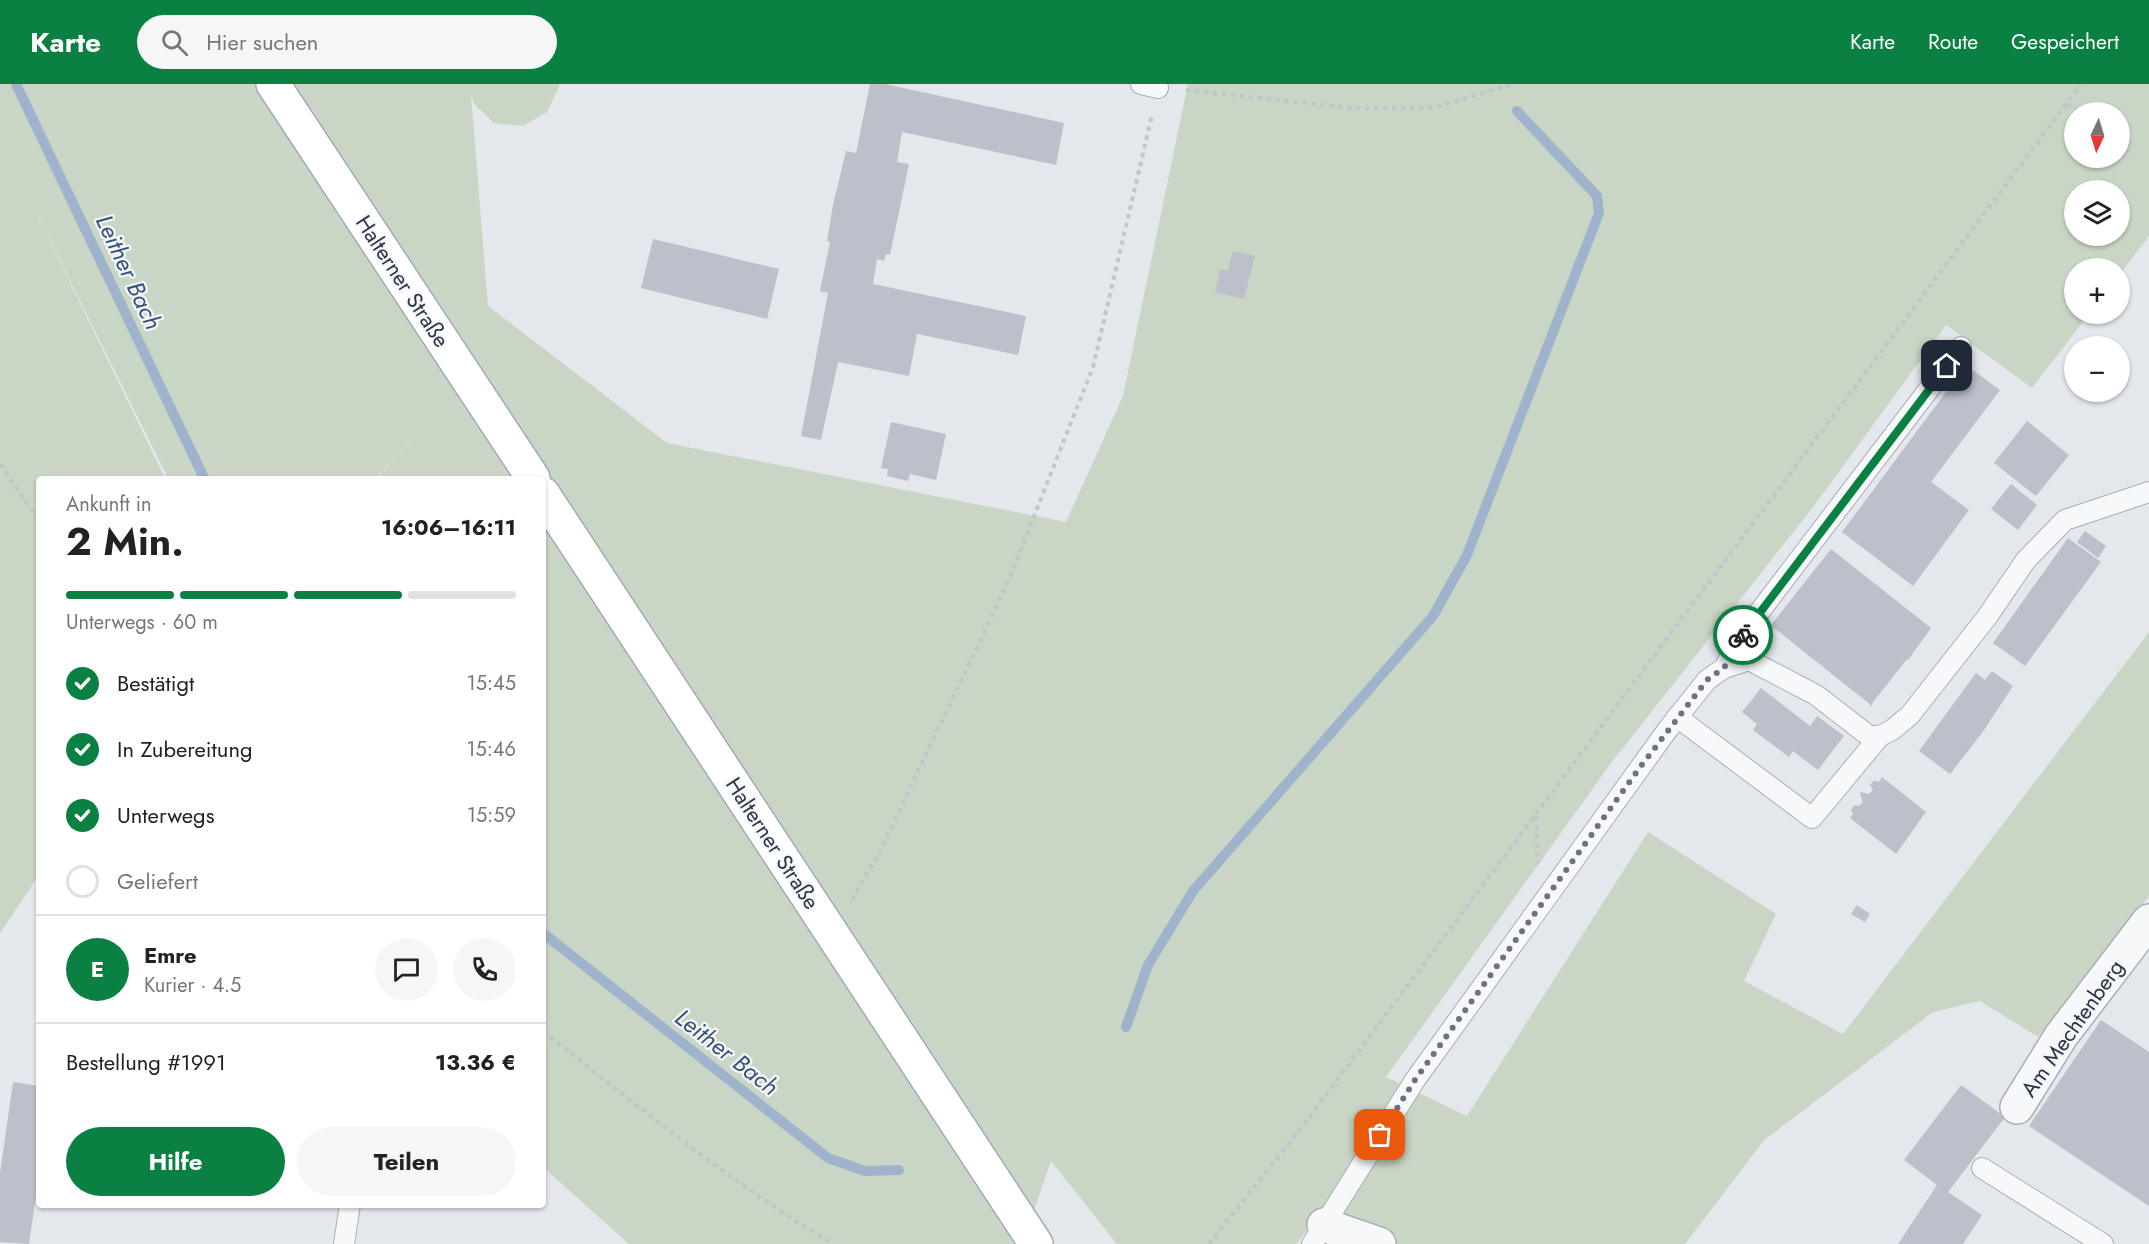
<!DOCTYPE html>
<html lang="de">
<head>
<meta charset="utf-8">
<style>
  body { margin:0; font-family:Jost,sans-serif; background:#f6f6f6; color:#222; height:100vh; display:flex; flex-direction:column; font-size:22px; white-space:nowrap }
  * { box-sizing:border-box; margin:0 }
  p { font-size:20px; color:#767676 }
  .icon { flex:none; width:33px; height:33px; fill:none; stroke:currentColor; stroke-width:2; stroke-linecap:round; stroke-linejoin:round }
  .map { position:relative; flex:1; overflow:hidden }
  .panel { position:absolute; left:36px; top:392px; width:510px; height:732px; display:flex; flex-direction:column; background:#fff; border-radius:6px; box-shadow:0 2px 4px #0004 }
  .panel>* { flex:none }
  .needle { width:39px; rotate:184deg }
  .controls { position:absolute; left:2064px; top:18px; display:grid; gap:12px }
  .controls a { display:grid; place-items:center; width:66px; height:66px; border-radius:50%; background:#fff; box-shadow:0 2px 4px #0004; font-size:30px }
  .pin { position:absolute; display:grid; place-items:center; width:51px; height:51px; color:#fff; margin:-26px; border-radius:12px; box-shadow:0 3px 9px #0006 }
  .courier { position:absolute; display:grid; place-items:center; width:60px; height:60px; margin:-30px; border:4px solid #0b8043; border-radius:50%; background:#fff; color:#222; box-shadow:0 2px 8px #0007 }
  .overview em { font-style:normal; font-weight:700 }
  .overview div { display:flex; flex-direction:column-reverse }
  .overview { display:flex; align-items:center; justify-content:space-between; height:102px; padding:0 30px }
  h1 { font-size:39px; font-weight:700; line-height:45px }
  .bar { display:grid; grid-template-columns:repeat(4,1fr); gap:9px 6px; align-content:center; height:72px; padding:0 30px }
  .bar i { height:8px; border-radius:4px; background:#e0e0e0 }
  .bar .selected { background:#0b8043 }
  .bar p { grid-column:span 4 }
  .line { display:flex; align-items:center; gap:15px; padding:0 30px; border-top:2px solid #e0e0e0 }
  .line div { flex:1 }
  .round { display:grid; place-items:center; flex:none; width:63px; height:63px; border-radius:32px; background:#f6f6f6 }
  ol { padding:0 30px; list-style:none }
  li { display:flex; align-items:center; gap:18px; height:66px }
  li p { margin-inline-start:auto }
  li .icon { padding:6px; border-radius:50%; background:#0b8043; color:#fff; stroke-width:4 }
  li:last-child { color:#767676 }
  li i { width:33px; height:33px; border:3px solid #e0e0e0; border-radius:50% }
  .button { display:flex; gap:12px; margin-top:auto; padding:12px 30px }
  .button a { flex:1; height:69px; border-radius:36px; background:#0b8043; color:#fff; font-size:24px; font-weight:700; line-height:69px; text-align:center }
  .button a+a { background:#f6f6f6; color:#222 }
  header { display:flex; align-items:center; gap:36px; box-sizing:border-box; height:84px; padding:0 30px; background:#0b8043; color:#fff }
  header strong { font-size:28px }
  nav { display:flex; gap:33px; margin-inline-start:auto; font-size:21px }
  .search { width:420px; height:54px; background:#f6f6f6; display:flex; align-items:center; gap:15px; box-sizing:border-box; padding:0 21px; border-radius:33px; color:#767676; font-size:22px }
  .map>svg:first-child { display:block }
  .green { fill:#c9d6c5; fill-rule:evenodd }
  .lines { fill:none; stroke-linecap:round; stroke-linejoin:round }
  .stream { stroke:#9fb4cc; stroke-width:10 }
  .building { fill:#bbc0ca }
  .service-casing { stroke:#a9aeb7; stroke-width:22 }
  .minor-casing { stroke:#a9aeb7; stroke-width:36 }
  .primary-casing { stroke:#a3abb8; stroke-width:36 }
  .path { stroke:#c2c5cb; stroke-width:4; stroke-dasharray:4.5 4.5; stroke-linecap:butt }
  .service { stroke:#f7f8fa; stroke-width:20 }
  .minor { stroke:#f7f8fa; stroke-width:33 }
  .primary { stroke:#fff; stroke-width:33 }
  .done { stroke:#6c737f; stroke-width:6; stroke-dasharray:0 10.8 }
  .route { stroke:#0b8043; stroke-width:8 }
  .labels { text-anchor:middle; dominant-baseline:central; stroke-width:4.5; stroke-linejoin:round; paint-order:stroke }
  .street-label { font-size:22px; fill:#2b3445; stroke:#f4f6f9 }
  .water-label { font-size:24px; font-style:italic; fill:#34527a; stroke:#f4f6f9 }
</style>
</head>
<body>
<header>
<strong>Karte</strong>
<div class="search"><svg class="icon" aria-label="search" viewBox="0 0 24 24"><circle cx="10" cy="10" r="6"/><path d="M15 15l6 6"/></svg>Hier suchen</div>
<nav><a>Karte</a><a>Route</a><a>Gespeichert</a></nav>
</header>
<div class="map">
<svg width="2149" height="1160" viewBox="0 0 2149 1160">
  <rect width="100%" height="100%" fill="#e4e7ec"/>
  <g class="green">
    <polygon points="0,0 267,0 526,394 377,394 430,338 376,394 168,394 27,110 165,394 39,394 39,791 0,849"/>
    <path d="M 285,0 L 559,0 L 559,3 L 547,28 L 523,42 L 494,39 L 474,20 L 471,11 L 488,222 L 667,359 L 1066,438 L 1123,312 L 1188,0 L 2149,0 L 2149,152 L 2120,190 L 2120,184 L 2074,184 L 2074,230 L 2089,230 L 2032,304 L 1946,241 L 1814,422 L 1611,679 L 1386,993 L 1467,1032 L 1648,748 L 1776,830 L 1744,897 L 1843,950 L 2149,548 L 2149,812 L 2038,953 L 1980,917 L 1933,928 L 1764,1056 L 1685,1160 L 1396,1160 L 1311,1141 L 1296,1160 L 1117,1160 L 1051,1077 L 1028,1143 ZM 2074,28 L 2120,28 L 2120,74 L 2074,74 ZM 2074,106 L 2120,106 L 2120,152 L 2074,152 Z"/>
    <polygon points="543,419 1033,1160 629,1160 543,1083"/>
  </g>
  <g class="lines">
    <g class="stream">
      <polyline points="16,0 204,394"/>
      <polyline points="543,849 828,1074 865,1087 899,1086"/>
      <polyline points="1126,943 1148,881 1193,807 1433,532 1467,471 1599,129 1597,112 1517,27"/>
    </g>
  </g>
  <g class="building">
    <polygon points="870,0 885,0 1064,39 1056,81 902,48 897,78 909,80 890,171 886,170 884,177 877,175 873,200 1026,232 1018,271 917,250 909,292 838,278 821,356 801,352 828,209 820,207 830,158 827,157 833,121 846,67 856,69"/>
    <polygon points="653,155 779,185 767,235 641,204"/>
    <polygon points="1233,167 1255,172 1244,215 1215,208 1220,185 1228,187"/>
    <polygon points="1966,281 2000,306 1931,398 1969,426 1913,502 1842,448"/>
    <polygon points="2027,337 2069,371 2036,412 1994,379"/>
    <polygon points="891,338 946,350 936,396 910,390 908,397 887,392 888,385 881,384"/>
    <polygon points="2011,400 2037,421 2018,446 1991,425"/>
    <polygon points="2085,447 2106,462 2098,474 2077,458"/>
    <polygon points="2068,454 2101,478 2025,582 1993,559"/>
    <polygon points="1831,465 1931,544 1908,576 1907,575 1873,618 1872,622 1773,543 1773,544 1770,542"/>
    <polygon points="1992,587 2013,602 1982,649 1950,690 1919,667 1976,589 1985,596"/>
    <polygon points="1761,604 1810,642 1817,632 1844,652 1818,686 1793,667 1789,673 1753,646 1757,640 1742,628"/>
    <polygon points="1882,693 1926,728 1896,770 1850,734 1853,730 1851,726 1854,721 1859,722 1863,718 1860,710 1861,708 1869,710 1873,706 1870,701 1874,696 1879,698"/>
    <polygon points="1857,821 1870,830 1865,838 1851,830"/>
    <polygon points="2101,936 2149,968 2149,1122 2029,1042"/>
    <polygon points="13,998 39,1002 39,1105 37,1105 29,1160 0,1158 0,1089"/>
    <polygon points="1961,1001 2005,1033 1948,1108 1982,1131 1963,1160 1898,1160 1937,1101 1904,1076"/>
  </g>
  <g class="lines">
    <g class="service-casing">
      <g id="service">
        <polyline points="1141,0 1158,4"/>
        <polyline points="1724,584 1744,548 1961,263"/>
        <polyline points="1677,633 1812,734 1880,652"/>
        <polyline points="1982,1084 2103,1160"/>
        <polyline points="344,1160 350,1120"/>
        <polyline points="1312,1160 1415,996 1668,645 1707,596 1724,584 1749,576 1816,611 1869,652 1880,652 1892,646 1910,631 1987,533 2026,476 2065,436 2149,408"/>
      </g>
    </g>
    <g class="minor-casing">
      <g id="minor">
        <polyline points="2017,1023 2061,952 2149,837"/>
        <polyline points="1324,1141 1379,1160"/>
      </g>
    </g>
    <g class="primary-casing">
      <g id="primary">
        <polyline points="273,0 533,394"/>
        <polyline points="543,410 1036,1160"/>
      </g>
    </g>
    <g class="path">
      <polyline points="1186,6 1361,25 1435,23 1513,0"/>
      <polyline points="2067,20 2079,28"/>
      <polyline points="0,380 39,437"/>
      <polyline points="1536,732 1538,779"/>
      <polyline points="852,816 881,765 1008,498 1093,283 1152,31"/>
      <path d="M 543,947 C 637,1021 730,1099 833,1160"/>
      <polyline points="1209,1160 1308,1035 2081,0"/>
    </g>
    <use href="#service" class="service"/>
    <use href="#minor" class="minor"/>
    <use href="#primary" class="primary"/>
  </g>
  <g class="lines">
    <polyline class="done" points="1380,1051 1415,996 1641,682 1707,596 1724,584 1743,551"/>
    <polyline class="route" points="1743,551 1947,282"/>
  </g>
  <g class="labels">
    <g class="street-label">
      <text transform="translate(403 197) rotate(57)">Halterner Straße</text>
      <text transform="translate(773 759) rotate(57)">Halterner Straße</text>
      <text transform="translate(2072 944) rotate(-55)">Am Mechtenberg</text>
    </g>
    <g class="water-label">
      <text transform="translate(129 188) rotate(65)">Leither Bach</text>
      <text transform="translate(727 968) rotate(38)">Leither Bach</text>
    </g>
  </g>
</svg>
<div class="controls">
<a><svg class="needle" viewBox="-14 -14 28 28"><path d="M0-13l5 13h-10z" fill="#e53935"/><path d="M0 13l5-13h-10z" fill="#767676"/></svg></a>
<a><svg class="icon" aria-label="layers" viewBox="0 0 24 24"><path d="M12 4l9 5-9 5-9-5zM3 14l9 5 9-5"/></svg></a>
<a>+</a>
<a>−</a>
</div>
<div class="pin" style="left:1380px;top:1051px;background:#ea580c"><svg class="icon" aria-label="bag" viewBox="0 0 24 24"><path d="M5 8h14l-1 12H6zM9 8a3 3 0 0 1 6 0"/></svg></div>
<div class="pin" style="left:1947px;top:282px;background:#1f2937"><svg class="icon" aria-label="home" viewBox="0 0 24 24"><path d="M3 11l9-7 9 7M6 9v11h12V9"/></svg></div>
<div class="courier" style="left:1743px;top:551px"><svg class="icon" aria-label="bike" viewBox="0 0 24 24"><circle cx="6" cy="16" r="4"/><circle cx="18" cy="16" r="4"/><path d="M6 16l4-8h5l3 8M10 8l3 8H6M13 5h3"/></svg></div>
<section class="panel">
<div class="overview"><div><h1>2 Min.</h1><p>Ankunft in</p></div><em>16:06–16:11</em></div>
<div class="bar"><i class="selected"></i><i class="selected"></i><i class="selected"></i><i></i><p>Unterwegs · 60 m</p></div>
<ol>
<li><svg class="icon" aria-label="check" viewBox="0 0 24 24"><path d="M5 12l5 5 9-10"/></svg>Bestätigt<p>15:45</p></li>
<li><svg class="icon" aria-label="check" viewBox="0 0 24 24"><path d="M5 12l5 5 9-10"/></svg>In Zubereitung<p>15:46</p></li>
<li><svg class="icon" aria-label="check" viewBox="0 0 24 24"><path d="M5 12l5 5 9-10"/></svg>Unterwegs<p>15:59</p></li>
<li><i></i>Geliefert</li>
</ol>
<div class="line" style="height:108px"><b class="round" style="background:#0b8043;color:#fff">E</b><div><b>Emre</b><p>Kurier · 4.5</p></div><a class="round"><svg class="icon" aria-label="chat" viewBox="0 0 24 24"><path d="M4 5h16v11H9l-5 4z"/></svg></a><a class="round"><svg class="icon" aria-label="phone" viewBox="0 0 24 24"><path d="M5 4h4l2 5-3 2q2 4 5 5l2-3 5 2v4C11 20 4 13 5 4z"/></svg></a></div>
<div class="line" style="height:78px"><div>Bestellung #1991</div><b>13.36 €</b></div>
<div class="button"><a>Hilfe</a><a>Teilen</a></div>
</section>
</div>
</body>
</html>
